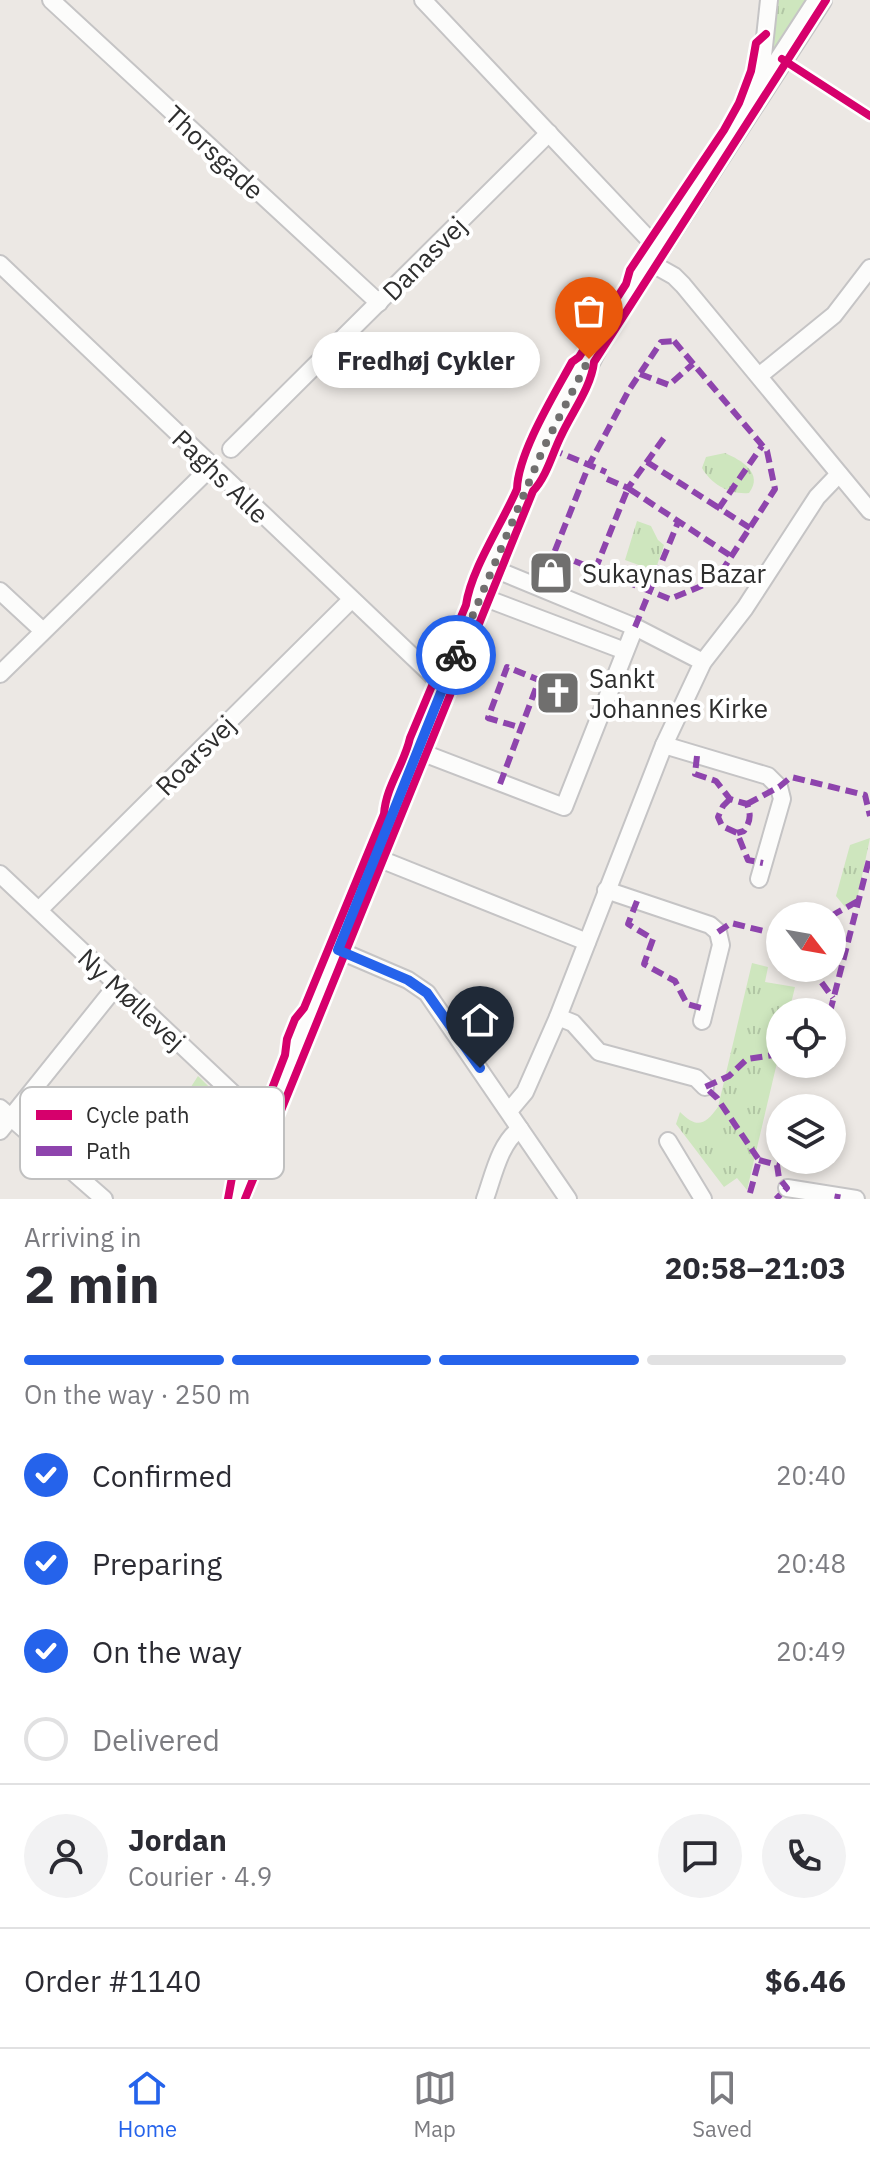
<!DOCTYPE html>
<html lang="en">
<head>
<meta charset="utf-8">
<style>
  body { margin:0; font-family:"IBM Plex Sans",sans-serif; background:#f2f2f3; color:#2b2b33; height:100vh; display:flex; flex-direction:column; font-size:30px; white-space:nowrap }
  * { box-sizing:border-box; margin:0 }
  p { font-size:26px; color:#7c7c81 }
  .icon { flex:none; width:44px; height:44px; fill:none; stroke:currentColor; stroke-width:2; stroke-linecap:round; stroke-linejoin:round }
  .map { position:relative; height:1199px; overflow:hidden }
  .drawer { display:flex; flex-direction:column; background:#fff; flex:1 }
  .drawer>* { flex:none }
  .needle { width:52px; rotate:121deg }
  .controls { position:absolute; left:766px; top:902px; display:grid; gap:16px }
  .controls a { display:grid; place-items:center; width:80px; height:80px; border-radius:50%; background:#fff; box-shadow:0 4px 12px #0003; font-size:40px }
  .pin { position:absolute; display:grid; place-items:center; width:68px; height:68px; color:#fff; margin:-82px -34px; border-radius:50% 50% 50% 0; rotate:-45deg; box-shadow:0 0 8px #0007 }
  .pin .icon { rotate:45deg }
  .courier { position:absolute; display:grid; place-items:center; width:80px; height:80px; margin:-40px; border:6px solid #2563eb; border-radius:50%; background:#fff; color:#222; box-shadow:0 2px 10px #0007 }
  .bubble { position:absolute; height:56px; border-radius:28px; background:#fff; box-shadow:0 4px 12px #0003; font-size:26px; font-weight:800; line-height:56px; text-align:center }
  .summary em { font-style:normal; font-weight:800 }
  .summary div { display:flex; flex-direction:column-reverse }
  .summary { display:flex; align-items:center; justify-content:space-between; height:136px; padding:0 24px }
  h1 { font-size:52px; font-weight:800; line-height:60px }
  .bar { display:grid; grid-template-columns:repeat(4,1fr); gap:12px 8px; align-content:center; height:96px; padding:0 24px }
  .bar i { height:10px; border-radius:6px; background:#e1e1e2 }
  .bar .current { background:#2563eb }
  .bar p { grid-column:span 4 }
  .line { display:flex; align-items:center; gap:20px; padding:0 24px; border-top:2px solid #e1e1e2 }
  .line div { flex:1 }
  .round { display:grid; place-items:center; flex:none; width:84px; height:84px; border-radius:42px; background:#f2f2f3 }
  ol { padding:0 24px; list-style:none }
  li { display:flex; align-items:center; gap:24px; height:88px }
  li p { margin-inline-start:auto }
  li .icon { padding:8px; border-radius:50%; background:#2563eb; color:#fff; stroke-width:4 }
  li:last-child { color:#7c7c81 }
  li i { width:44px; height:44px; border:4px solid #e1e1e2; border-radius:50% }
  .tab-bar { display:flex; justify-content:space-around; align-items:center; height:112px; border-top:2px solid #e1e1e2; background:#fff; font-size:22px; color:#7c7c81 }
  .tab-bar a { display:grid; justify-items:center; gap:4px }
  .tab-bar .current { color:#2563eb }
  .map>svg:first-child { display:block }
  .grass { fill:url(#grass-tufts) }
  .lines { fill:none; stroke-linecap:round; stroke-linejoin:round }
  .street-casing { stroke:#c5c4c5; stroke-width:20 }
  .secondary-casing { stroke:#c5c4c5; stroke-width:26 }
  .street { stroke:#fcfcfb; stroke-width:16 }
  .secondary { stroke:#fcfcfb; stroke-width:22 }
  .quiet { stroke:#8e44ad; stroke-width:6; stroke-dasharray:12 6; stroke-linecap:butt }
  .cycleway-casing { stroke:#fff; stroke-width:13 }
  .cycleway { stroke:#d6006c; stroke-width:8 }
  .done { stroke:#706f6e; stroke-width:8; stroke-dasharray:0 14.4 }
  .route { stroke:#2563eb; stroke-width:10 }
  .labels { text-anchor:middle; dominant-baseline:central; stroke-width:8; stroke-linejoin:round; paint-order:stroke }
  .street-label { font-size:26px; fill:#2e2e2e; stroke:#fff }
  .poi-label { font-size:26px; fill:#2e2e2e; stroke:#fff; text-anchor:start }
  .key { fill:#fff; stroke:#c0c0c0; stroke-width:2 }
  .key-label { font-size:22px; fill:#2e2e2e }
</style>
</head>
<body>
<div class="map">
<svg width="870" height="1199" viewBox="0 0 870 1199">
  <defs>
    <pattern id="grass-tufts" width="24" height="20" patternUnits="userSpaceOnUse" patternTransform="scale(2)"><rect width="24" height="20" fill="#cee6be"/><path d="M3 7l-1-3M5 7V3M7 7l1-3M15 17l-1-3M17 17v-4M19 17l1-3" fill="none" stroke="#b1c6a4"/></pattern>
  </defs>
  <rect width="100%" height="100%" fill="#ece8e4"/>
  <g class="grass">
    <polygon points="775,0 815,0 778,56 774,48"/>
    <path d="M 725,453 C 741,460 764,473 749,493 C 730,495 711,484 702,468 L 706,457 Z"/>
    <polygon points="637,521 651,526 658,540 664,545 655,571 625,560"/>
    <polygon points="870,838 857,900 845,907 836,896 850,845"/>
    <path d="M 752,963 L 768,967 L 765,982 L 795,987 L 789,1012 L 780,1012 L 780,1050 L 747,1190 L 737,1178 L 724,1187 L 676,1124 L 680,1112 C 697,1129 705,1125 718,1107 Z"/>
    <path d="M 198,1076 L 250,1127 C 235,1140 228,1160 228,1179 L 183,1164 L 173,1157 L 176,1110 Z"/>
  </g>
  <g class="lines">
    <g class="street-casing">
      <g id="street">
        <polyline points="51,0 379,303"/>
        <polyline points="423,0 658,249"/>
        <polyline points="754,95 763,56 769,0"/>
        <polyline points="649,262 674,276 683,285 870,511"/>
        <polyline points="0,264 433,676 448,678"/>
        <polyline points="759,376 834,315 870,268"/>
        <polyline points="231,449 549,133"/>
        <polyline points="492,568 635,627 703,662"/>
        <polyline points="0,591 43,631"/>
        <polyline points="480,596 625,651"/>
        <polyline points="0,674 211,467"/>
        <polyline points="664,745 768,776 779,787 782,799 759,879"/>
        <polyline points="418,751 564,807 635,627"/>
        <polyline points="375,857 587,942"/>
        <polyline points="0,874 241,1101 270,1114"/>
        <polyline points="606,890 710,925 718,932 721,945 702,1021"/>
        <polyline points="39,910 351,600"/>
        <polyline points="338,950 408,980 427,993 568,1199"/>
        <polyline points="558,1017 573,1023 599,1052 696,1078 705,1087"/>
        <polyline points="0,1108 104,1199"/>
        <polyline points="509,1111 525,1092 558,1017 664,745 703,662 745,608 817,497 839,474"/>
        <polyline points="0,1131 117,985"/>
        <polyline points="668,1141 703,1199"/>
        <polyline points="787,1188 856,1199"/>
        <path d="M 485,1199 C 493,1177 500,1142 520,1129"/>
      </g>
    </g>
    <g class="secondary-casing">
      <polyline id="secondary" points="238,1199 480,596 544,447 599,341 820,0"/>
    </g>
    <use href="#street" class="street"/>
    <use href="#secondary" class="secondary"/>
    <g class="quiet">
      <polygon points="674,341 767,451 775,489 716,580 670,599 554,553 589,465 629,390 661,342"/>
      <polyline points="640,374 669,385 693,364"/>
      <polyline points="551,449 606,472"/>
      <polyline points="647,462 719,508"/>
      <polyline points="607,479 628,488 664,438"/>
      <polyline points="750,528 719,508 762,446"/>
      <polyline points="595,570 628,488 731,556"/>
      <polyline points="635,627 679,520"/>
      <path d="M 697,756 L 695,774 L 716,781 L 730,799 L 747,804 C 751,815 751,820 744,831 L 737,833"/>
      <polyline points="500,784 539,680 507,667 488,718 522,728"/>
      <polyline points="730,799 723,806 718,817 722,826 737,833 748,860 763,863"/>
      <polyline points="747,804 779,787 791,777 865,795 870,816"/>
      <polyline points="637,901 628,924 653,939 644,964 675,981 687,1004 705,1009"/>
      <polyline points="831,916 858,901"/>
      <polyline points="718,932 731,923 780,935"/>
      <polyline points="811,968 833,998"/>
      <polyline points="830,1012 870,856"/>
      <polyline points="759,1160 777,1165 779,1178 787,1188 776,1199"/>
      <polyline points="750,1193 759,1160 717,1098 705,1087 729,1076 747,1059 780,1054"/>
      <polyline points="837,1199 838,1194"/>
    </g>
    <g class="cycleway-casing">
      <g id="cycleway">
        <polyline points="782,59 870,116"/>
        <path d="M 228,1199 L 233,1172 L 243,1147 L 263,1112 L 285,1055 L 287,1039 L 295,1019 L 304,1008 L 384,814 C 386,786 404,765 410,738 L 466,605 C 471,569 502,524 517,489 C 518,453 554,395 572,362 L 579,357 L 626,284 L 630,270 L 650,240 L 724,130 L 739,103 L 751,71 L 756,43 L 766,34"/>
        <path d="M 245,1199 L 533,491 C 547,476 552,454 561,436 C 572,412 591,388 594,362 L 826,0"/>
      </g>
    </g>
    <use href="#cycleway" class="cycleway"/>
  </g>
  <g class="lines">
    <polyline class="done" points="456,655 544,447 589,359"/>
    <polyline class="route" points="456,655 338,950 408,980 427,993 480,1068"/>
  </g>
  <defs>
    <g id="shop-square" transform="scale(2.3)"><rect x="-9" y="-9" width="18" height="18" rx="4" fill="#706f6e" stroke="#fff"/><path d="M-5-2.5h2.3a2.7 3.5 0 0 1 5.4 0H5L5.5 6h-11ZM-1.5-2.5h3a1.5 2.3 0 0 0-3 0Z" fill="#fff"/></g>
    <g id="church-square" transform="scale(2.3)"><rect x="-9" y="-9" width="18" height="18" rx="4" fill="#706f6e" stroke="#fff"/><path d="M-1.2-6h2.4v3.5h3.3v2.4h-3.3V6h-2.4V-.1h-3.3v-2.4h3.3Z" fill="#fff"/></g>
  </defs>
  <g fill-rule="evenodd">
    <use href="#shop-square" x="551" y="573"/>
    <use href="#church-square" x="558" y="693"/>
  </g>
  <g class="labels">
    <g class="street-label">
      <text transform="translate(215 152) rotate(43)">Thorsgade</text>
      <text transform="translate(424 258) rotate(-45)">Danasvej</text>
      <text transform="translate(221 476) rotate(44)">Paghs Alle</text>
      <text transform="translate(195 755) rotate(-45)">Roarsvej</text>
      <text transform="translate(132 999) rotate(43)">Ny Møllevej</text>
    </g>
    <g class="poi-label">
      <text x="582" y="573">Sukaynas Bazar</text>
      <text x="589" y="678">Sankt<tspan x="589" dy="30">Johannes Kirke</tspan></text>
    </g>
  </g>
  <rect x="20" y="1087" width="264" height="92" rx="12" class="key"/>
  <rect x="36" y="1110" width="36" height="10" fill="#d6006c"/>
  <rect x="36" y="1146" width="36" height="10" fill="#8e44ad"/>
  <g class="key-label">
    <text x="86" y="1123">Cycle path</text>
    <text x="86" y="1159">Path</text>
  </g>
</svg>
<div class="controls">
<a><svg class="needle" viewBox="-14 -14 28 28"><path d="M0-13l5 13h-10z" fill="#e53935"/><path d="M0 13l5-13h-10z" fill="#7c7c81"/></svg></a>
<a><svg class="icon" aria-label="locate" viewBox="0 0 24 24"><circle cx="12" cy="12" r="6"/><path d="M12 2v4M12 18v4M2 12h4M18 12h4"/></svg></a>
<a><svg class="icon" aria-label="layers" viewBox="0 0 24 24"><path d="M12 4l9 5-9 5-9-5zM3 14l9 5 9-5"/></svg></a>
</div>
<div class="pin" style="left:589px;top:359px;background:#ea580c"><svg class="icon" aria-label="bag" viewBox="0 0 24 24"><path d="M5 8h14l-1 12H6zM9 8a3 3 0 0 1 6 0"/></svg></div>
<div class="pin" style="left:480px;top:1068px;background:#1f2937"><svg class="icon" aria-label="home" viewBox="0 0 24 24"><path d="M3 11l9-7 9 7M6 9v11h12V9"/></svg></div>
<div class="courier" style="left:456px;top:655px"><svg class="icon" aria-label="bike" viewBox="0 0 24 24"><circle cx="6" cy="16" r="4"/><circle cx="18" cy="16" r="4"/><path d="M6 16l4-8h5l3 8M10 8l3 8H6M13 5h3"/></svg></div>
<div class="bubble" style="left:312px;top:332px;width:228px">Fredhøj Cykler</div>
</div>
<section class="drawer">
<div class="summary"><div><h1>2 min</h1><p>Arriving in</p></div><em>20:58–21:03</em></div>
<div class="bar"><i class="current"></i><i class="current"></i><i class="current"></i><i></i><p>On the way · 250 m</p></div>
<ol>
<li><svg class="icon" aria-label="check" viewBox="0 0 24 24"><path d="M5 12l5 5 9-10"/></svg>Confirmed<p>20:40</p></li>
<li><svg class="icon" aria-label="check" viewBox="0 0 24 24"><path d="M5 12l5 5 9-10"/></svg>Preparing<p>20:48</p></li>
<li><svg class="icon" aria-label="check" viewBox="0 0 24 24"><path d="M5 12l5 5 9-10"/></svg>On the way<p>20:49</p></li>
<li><i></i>Delivered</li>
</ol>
<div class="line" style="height:144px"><a class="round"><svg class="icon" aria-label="person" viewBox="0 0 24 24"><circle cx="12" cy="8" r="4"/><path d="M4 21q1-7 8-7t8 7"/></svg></a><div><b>Jordan</b><p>Courier · 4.9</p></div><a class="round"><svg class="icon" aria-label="chat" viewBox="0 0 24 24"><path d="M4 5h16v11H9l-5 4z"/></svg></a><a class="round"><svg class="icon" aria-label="phone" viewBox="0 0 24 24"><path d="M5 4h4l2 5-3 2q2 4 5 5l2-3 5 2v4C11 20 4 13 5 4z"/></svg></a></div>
<div class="line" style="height:104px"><div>Order #1140</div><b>$6.46</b></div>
</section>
<nav class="tab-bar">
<a class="current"><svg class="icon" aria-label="home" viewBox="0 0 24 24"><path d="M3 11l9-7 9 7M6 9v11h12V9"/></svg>Home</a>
<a><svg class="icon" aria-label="map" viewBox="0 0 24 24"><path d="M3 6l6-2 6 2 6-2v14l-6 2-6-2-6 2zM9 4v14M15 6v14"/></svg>Map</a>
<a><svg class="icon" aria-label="saved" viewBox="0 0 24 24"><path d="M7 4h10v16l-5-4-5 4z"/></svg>Saved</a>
</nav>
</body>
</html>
